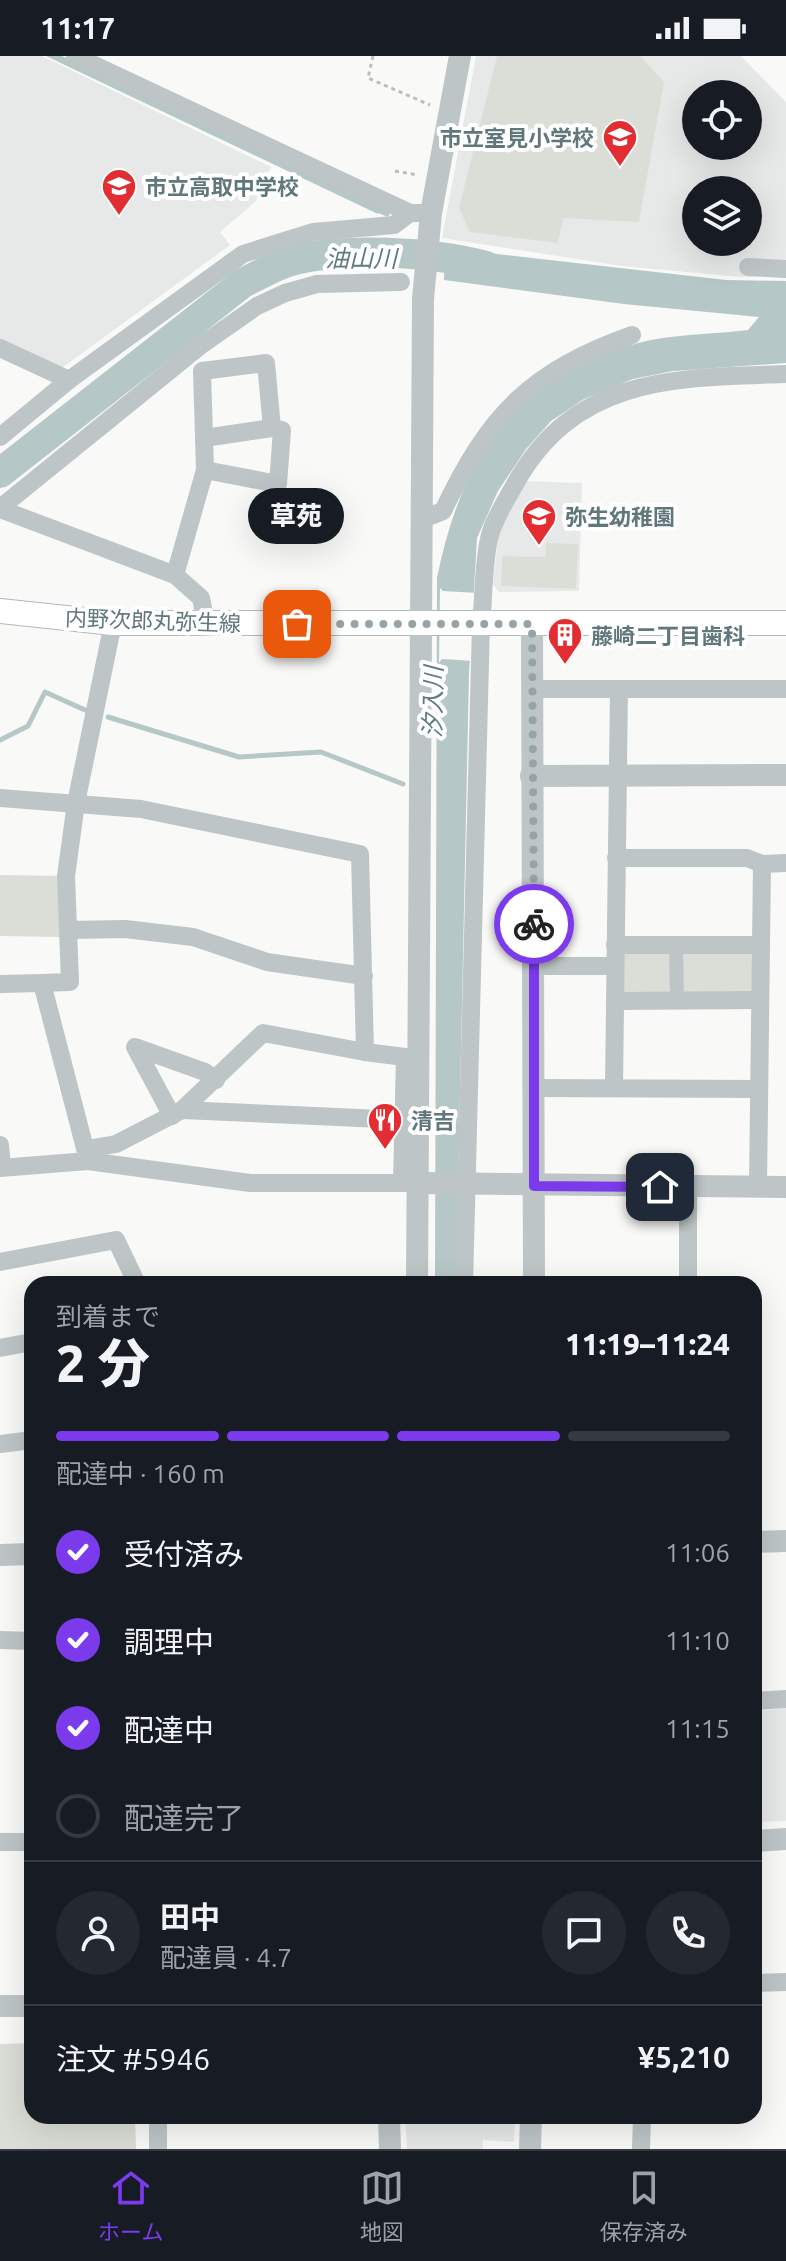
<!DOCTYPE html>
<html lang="ja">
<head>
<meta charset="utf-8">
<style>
  body { margin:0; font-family:Ubuntu,"Noto Sans JP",sans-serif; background:#242831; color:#f1f3f6; height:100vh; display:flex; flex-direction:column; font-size:30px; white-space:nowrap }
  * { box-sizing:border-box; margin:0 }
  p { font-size:26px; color:#9ea1a6 }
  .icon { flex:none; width:44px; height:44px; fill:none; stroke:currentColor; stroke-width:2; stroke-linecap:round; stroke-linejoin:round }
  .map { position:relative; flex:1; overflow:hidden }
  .sheet { position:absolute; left:24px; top:1220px; width:738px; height:848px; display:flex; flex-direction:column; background:#171b24; border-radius:24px; box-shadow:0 8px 32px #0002 }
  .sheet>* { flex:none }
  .buttons { position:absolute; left:682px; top:24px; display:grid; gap:16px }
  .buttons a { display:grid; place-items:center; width:80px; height:80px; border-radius:50%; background:#171b24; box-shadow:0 8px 32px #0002; font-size:40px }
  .pin { position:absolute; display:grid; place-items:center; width:68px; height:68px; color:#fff; margin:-34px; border-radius:16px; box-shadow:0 4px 12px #0006 }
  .courier { position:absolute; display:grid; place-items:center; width:80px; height:80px; margin:-40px; border:6px solid #7c3aed; border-radius:50%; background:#fff; color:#222; box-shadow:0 2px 10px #0007 }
  .bubble { position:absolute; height:56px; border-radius:28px; background:#171b24; box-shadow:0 8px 32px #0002; font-size:26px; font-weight:800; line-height:56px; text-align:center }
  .summary em { font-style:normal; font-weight:800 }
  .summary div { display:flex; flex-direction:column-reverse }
  .summary { display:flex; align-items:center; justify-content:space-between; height:136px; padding:0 32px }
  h1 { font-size:52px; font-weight:800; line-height:60px }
  .bar { display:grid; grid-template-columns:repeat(4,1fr); gap:12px 8px; align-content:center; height:96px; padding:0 32px }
  .bar i { height:10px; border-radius:6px; background:#363941 }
  .bar .selected { background:#7c3aed }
  .bar p { grid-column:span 4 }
  .line { display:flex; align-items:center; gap:20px; padding:0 32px; border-top:2px solid #363941 }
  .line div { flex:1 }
  .round { display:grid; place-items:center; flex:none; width:84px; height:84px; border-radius:42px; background:#242831 }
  ol { padding:0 32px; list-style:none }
  li { display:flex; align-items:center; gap:24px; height:88px }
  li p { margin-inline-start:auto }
  li .icon { padding:8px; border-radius:50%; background:#7c3aed; color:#fff; stroke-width:4 }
  li:last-child { color:#9ea1a6 }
  li i { width:44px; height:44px; border:4px solid #363941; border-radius:50% }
  .status { display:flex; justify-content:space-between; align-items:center; height:56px; padding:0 40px; background:#171b24; direction:ltr }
  .status svg { height:22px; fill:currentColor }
  .menu { display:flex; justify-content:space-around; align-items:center; height:112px; border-top:2px solid #363941; background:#171b24; font-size:22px; color:#9ea1a6 }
  .menu a { display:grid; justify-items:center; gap:4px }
  .menu .selected { color:#7c3aed }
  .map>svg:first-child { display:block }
  .built { fill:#e7e9e8; fill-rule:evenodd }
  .green { fill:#dbded6 }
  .water { fill:#b5c7c7 }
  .pier { fill:#f9f9f7 }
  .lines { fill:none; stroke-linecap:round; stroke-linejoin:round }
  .stream { stroke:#b5c7c7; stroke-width:5 }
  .river { stroke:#b5c7c7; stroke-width:30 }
  .secondary-casing { stroke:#b0babc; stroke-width:26 }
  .path { stroke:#b9bebf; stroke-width:3; stroke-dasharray:4 4; stroke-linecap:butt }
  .pedestrian { stroke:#bec5c7; stroke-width:14 }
  .minor { stroke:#bec5c7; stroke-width:18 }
  .tertiary { stroke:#bec5c7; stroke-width:22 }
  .secondary { stroke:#fff; stroke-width:24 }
  .done { stroke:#96a4a7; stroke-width:8; stroke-dasharray:0 14.4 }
  .route { stroke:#7c3aed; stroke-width:10 }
  .labels { text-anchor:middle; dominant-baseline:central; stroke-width:8; stroke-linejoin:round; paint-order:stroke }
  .poi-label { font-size:22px; font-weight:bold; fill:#60777c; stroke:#fff; text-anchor:start }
  .street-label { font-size:22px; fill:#60777c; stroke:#fff }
  .water-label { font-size:24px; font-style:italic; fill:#5f7b7c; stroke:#fff }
</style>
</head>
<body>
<div class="status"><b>11:17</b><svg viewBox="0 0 49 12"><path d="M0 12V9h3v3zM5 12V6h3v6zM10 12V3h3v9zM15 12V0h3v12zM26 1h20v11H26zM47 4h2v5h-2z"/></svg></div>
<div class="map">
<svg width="786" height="2093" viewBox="0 0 786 2093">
  <rect width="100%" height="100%" fill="#f9f9f7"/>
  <g class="built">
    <polygon points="0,0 42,0 271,111 255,146 220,176 230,189 62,312 0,283"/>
    <path d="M 476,0 L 741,0 L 786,46 L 786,220 L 740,221 L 622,210 L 442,182 ZM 696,38 L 748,38 L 748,90 L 696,90 ZM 696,134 L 748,134 L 748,186 L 696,186 Z"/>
    <polygon points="524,425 582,427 579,535 499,536 493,528 499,473"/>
    <polygon points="786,1652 786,1765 754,1766 754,1655"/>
    <polygon points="405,2060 515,2060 514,2086 483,2084 483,2093 407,2093"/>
  </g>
  <g class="green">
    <polygon points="497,0 640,0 664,26 639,166 563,162 558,187 470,176 459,152"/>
    <polygon points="546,487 578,488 576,533 501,530 502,500 545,501"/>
    <polygon points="0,819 61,820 60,881 0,880"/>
    <polygon points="627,894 745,895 753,899 752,935 747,941 624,941 621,900"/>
    <polygon points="32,1987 32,2060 135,2060 136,2093 0,2093 0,1988"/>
  </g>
  <g class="water">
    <polygon points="46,0 62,0 379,150 378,158"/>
    <path d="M 445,192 L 726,224 L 786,225 L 786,307 L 673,315 L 633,323 L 584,343 L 551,365 L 526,393 L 498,435 L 477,482 L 469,618 L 456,1228 L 435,1228 L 437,522 C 462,397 520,312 651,284 C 682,278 717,278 748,274 L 759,261 L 624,248 L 444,224 Z"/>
  </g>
  <polygon class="pier" points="440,532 443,535 478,537 474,605 442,603 439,607"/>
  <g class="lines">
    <g class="stream">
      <polyline points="373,152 387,158"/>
      <polyline points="386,199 386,184"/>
      <polyline points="108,661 239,701 321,696 403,728"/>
      <polyline points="0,684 28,670 45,636 85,654"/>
    </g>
    <path class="river" d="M 0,417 L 243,227 C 257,220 273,211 288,206 C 340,190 434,196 486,210"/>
    <g class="secondary-casing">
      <polyline id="secondary" points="0,555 113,567 786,567"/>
    </g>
    <g class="path">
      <polyline points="373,0 368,22 430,49"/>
      <polyline points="395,115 418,119"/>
    </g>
    <polyline class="pedestrian" points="676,889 677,945"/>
    <g class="minor">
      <polyline points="75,0 410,157"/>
      <polyline points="748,211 786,213"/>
      <polyline points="0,292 69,324"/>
      <polyline points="0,381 69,324 243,198 313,176 394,169 410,157 431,157"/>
      <polyline points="204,382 272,372 282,374 278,428 205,414"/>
      <polyline points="0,452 200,290 257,250 285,237 317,228 401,226"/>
      <polyline points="0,453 175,519 201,542 206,567"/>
      <path d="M 420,464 L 443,455 C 489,358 531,315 632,279"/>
      <polyline points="175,519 205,414 202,315 266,307 272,372"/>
      <polyline points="531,633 786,633"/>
      <polyline points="0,742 141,753 360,798 365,996 263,977 182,1054 116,1088 87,1093"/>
      <polyline points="616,802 747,802 762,808 786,807"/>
      <polyline points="69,874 125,873 193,881 267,906 364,920"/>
      <polyline points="615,889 759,889"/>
      <polyline points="534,910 615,910"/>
      <polyline points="42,927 70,926 66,820 76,747 113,567"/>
      <polyline points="0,928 42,927 88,1104"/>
      <polyline points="616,945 760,944"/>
      <polyline points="365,996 405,1001 402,1127"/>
      <polyline points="614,1031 619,633"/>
      <polyline points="534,1032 759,1033"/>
      <polyline points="182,1054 404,1064"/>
      <polyline points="172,1060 135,991 205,1016 216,1024"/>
      <polyline points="0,1089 2,1111"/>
      <polyline points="0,1112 88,1105 250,1127 417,1127"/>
      <polyline points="758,1130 762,808"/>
      <polyline points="0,1206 116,1184 137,1228"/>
      <path d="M 464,1228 L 481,568 C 484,540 483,510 489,483 C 493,464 506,445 515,428 C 576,319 676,322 786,318"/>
      <polyline points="688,1228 688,1131"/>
      <polyline points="0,1292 32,1286"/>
      <polyline points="0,1388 32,1384"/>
      <polyline points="0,1584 32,1585"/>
      <polyline points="754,1645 786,1643"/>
      <polyline points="0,1786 32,1786"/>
      <polyline points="754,1927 786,1926"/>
      <polyline points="158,2060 158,2093"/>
      <polyline points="641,2093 642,2060"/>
    </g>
    <g class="tertiary">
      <polyline points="532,568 534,1228"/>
      <polyline points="531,720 786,719"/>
      <polyline points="417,1127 786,1131"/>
      <polyline points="417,1228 423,243 431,157 460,0"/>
      <polyline points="754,1486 786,1485"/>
      <polyline points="0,1499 32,1498"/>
      <polyline points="754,1785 786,1783"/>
      <polyline points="0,1950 32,1950"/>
      <polyline points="389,2060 390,2093"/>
      <polyline points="530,2093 531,2060"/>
    </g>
    <use href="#secondary" class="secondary"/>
  </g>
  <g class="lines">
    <polyline class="done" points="297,568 532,568 534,868"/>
    <polyline class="route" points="534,868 534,1130 660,1131"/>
  </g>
  <defs>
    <g id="school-pin" transform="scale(1.8)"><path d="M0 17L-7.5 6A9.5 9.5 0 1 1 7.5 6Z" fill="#e22e32" stroke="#fff"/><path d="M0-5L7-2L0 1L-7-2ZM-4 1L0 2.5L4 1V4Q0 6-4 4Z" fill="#fff"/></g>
    <g id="building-pin" transform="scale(1.8)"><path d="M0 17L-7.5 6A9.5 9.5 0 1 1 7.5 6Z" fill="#e22e32" stroke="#fff"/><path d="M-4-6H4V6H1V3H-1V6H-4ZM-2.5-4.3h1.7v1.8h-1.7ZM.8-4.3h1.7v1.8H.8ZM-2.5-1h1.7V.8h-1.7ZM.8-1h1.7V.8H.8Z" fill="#fff"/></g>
    <g id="restaurant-pin" transform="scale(1.8)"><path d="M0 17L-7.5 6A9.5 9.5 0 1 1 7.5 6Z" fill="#e22e32" stroke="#fff"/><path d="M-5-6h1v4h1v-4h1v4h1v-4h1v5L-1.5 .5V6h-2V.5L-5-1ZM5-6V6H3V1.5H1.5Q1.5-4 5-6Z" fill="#fff"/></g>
  </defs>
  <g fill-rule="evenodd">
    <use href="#school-pin" x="620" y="81"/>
    <use href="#school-pin" x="119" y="130"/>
    <use href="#school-pin" x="539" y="460"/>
    <use href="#building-pin" x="565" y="579"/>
    <use href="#restaurant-pin" x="385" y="1064"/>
  </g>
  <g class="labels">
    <g class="poi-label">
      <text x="594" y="81" text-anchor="end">市立室見小学校</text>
      <text x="145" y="130">市立高取中学校</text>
      <text x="565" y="460">弥生幼稚園</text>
      <text x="591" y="579">藤崎二丁目歯科</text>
      <text x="411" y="1064">清吉</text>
    </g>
    <g class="street-label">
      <text transform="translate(153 564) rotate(2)">内野次郎丸弥生線</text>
    </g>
    <g class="water-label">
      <text x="361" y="202">油山川</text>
      <text transform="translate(433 646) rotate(-89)">汐入川</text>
    </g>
  </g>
</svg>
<div class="buttons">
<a><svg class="icon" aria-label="locate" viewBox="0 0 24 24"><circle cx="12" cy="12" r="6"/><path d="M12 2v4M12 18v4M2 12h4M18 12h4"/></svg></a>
<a><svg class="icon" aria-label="layers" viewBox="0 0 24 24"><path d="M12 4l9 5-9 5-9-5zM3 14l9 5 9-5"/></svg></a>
</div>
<div class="pin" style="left:297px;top:568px;background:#ea580c"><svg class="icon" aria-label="bag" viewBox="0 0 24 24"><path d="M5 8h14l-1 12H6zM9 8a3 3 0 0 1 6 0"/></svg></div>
<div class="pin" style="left:660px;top:1131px;background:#1f2937"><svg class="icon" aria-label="home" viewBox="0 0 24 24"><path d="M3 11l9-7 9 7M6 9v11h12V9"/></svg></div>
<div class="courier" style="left:534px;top:868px"><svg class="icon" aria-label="bike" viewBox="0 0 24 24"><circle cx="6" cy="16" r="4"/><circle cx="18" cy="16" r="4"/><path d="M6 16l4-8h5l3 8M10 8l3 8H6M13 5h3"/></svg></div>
<div class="bubble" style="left:248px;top:432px;width:96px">草苑</div>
<section class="sheet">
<div class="summary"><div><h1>2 分</h1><p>到着まで</p></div><em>11:19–11:24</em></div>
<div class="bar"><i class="selected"></i><i class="selected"></i><i class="selected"></i><i></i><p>配達中 · 160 m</p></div>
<ol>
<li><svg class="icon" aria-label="check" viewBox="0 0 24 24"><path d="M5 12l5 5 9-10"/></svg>受付済み<p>11:06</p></li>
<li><svg class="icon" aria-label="check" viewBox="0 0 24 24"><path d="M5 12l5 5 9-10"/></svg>調理中<p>11:10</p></li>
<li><svg class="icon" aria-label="check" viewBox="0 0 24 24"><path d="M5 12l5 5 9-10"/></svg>配達中<p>11:15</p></li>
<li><i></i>配達完了</li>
</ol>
<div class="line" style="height:144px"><a class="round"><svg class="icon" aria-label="person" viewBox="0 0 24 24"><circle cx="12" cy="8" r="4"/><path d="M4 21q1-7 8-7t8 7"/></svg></a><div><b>田中</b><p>配達員 · 4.7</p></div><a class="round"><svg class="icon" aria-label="chat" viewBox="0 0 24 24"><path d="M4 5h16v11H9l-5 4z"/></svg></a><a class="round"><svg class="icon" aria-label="phone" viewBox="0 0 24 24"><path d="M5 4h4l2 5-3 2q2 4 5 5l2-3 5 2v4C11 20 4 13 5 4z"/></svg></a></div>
<div class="line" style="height:104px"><div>注文 #5946</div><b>¥5,210</b></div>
</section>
</div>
<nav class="menu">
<a class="selected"><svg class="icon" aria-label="home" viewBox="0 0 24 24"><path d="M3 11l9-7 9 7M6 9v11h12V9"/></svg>ホーム</a>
<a><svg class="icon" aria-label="map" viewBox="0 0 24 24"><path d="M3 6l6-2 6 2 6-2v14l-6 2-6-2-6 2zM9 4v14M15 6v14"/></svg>地図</a>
<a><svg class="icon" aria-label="saved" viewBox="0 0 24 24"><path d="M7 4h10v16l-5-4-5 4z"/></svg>保存済み</a>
</nav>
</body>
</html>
